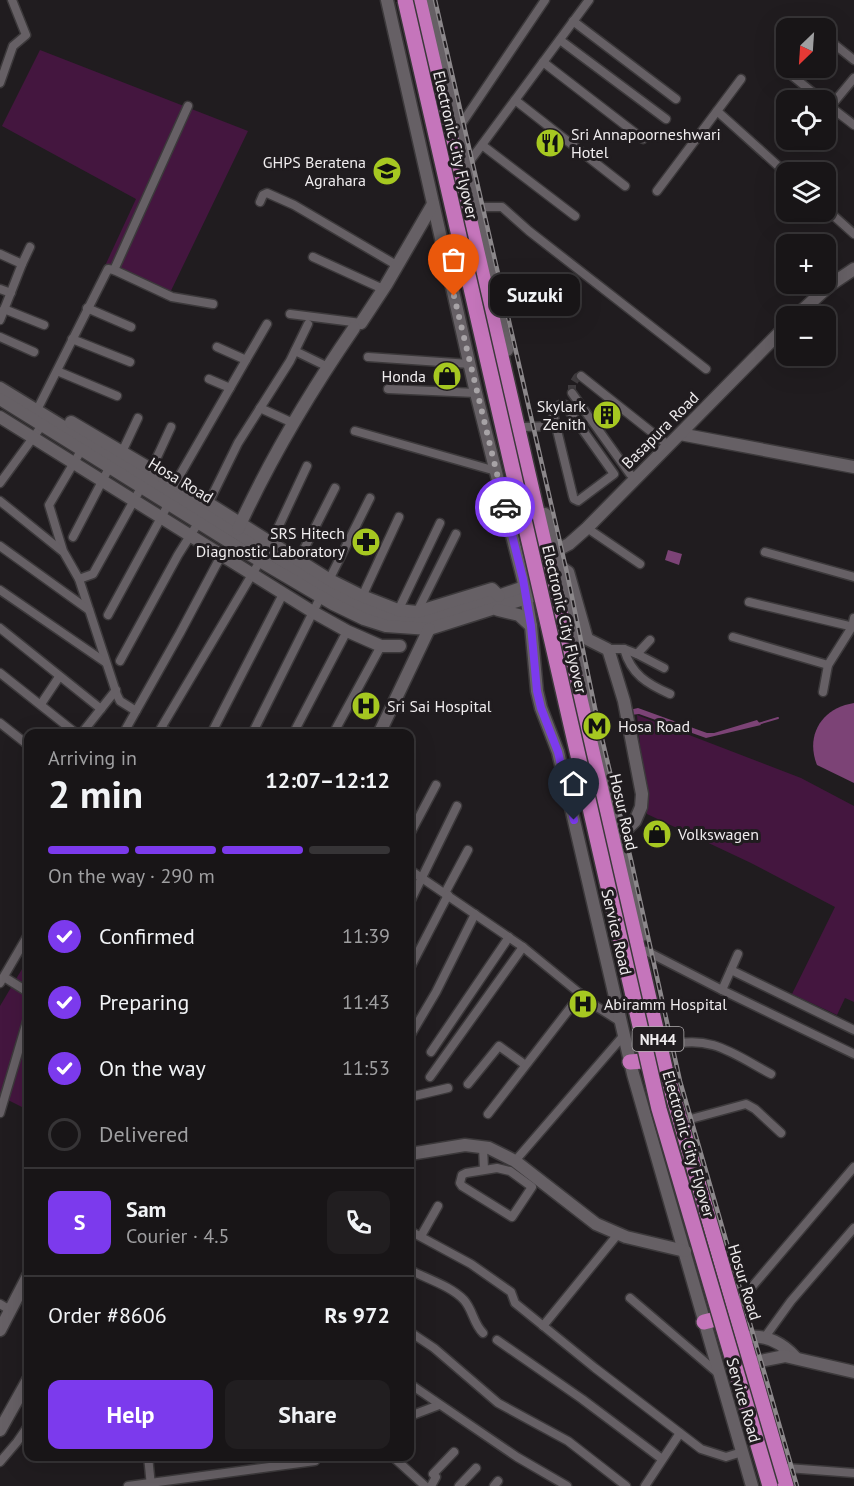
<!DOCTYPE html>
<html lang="en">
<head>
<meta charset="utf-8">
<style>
  body { margin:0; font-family:"PT Sans",sans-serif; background:#211e20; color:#f1f3f6; height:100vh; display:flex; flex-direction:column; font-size:22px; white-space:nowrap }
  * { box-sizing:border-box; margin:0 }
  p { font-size:20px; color:#9f9fa1 }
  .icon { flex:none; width:33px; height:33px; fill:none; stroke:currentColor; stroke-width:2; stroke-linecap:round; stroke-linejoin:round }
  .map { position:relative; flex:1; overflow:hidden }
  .side { position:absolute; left:24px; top:729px; width:390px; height:732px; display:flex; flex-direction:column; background:#181517; border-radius:12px; box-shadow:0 6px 24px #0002,0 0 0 2px #363436 }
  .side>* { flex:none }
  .needle { width:39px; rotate:205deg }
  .fabs { position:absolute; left:776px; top:18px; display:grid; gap:12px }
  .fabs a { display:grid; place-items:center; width:60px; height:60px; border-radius:12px; background:#181517; box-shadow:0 6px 24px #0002,0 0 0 2px #363436; font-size:30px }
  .pin { position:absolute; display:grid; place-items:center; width:51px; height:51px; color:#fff; margin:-62px -26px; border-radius:50% 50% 50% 0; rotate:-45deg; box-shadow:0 0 6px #0007 }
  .pin .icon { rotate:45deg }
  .courier { position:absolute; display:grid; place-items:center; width:60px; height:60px; margin:-30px; border:4px solid #7c3aed; border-radius:50%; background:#fff; color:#222; box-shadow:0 2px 8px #0007 }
  .bubble { position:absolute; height:42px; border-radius:12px; background:#181517; box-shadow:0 6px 24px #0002,0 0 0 2px #363436; font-size:20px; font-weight:700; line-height:42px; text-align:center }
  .headline em { font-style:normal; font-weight:700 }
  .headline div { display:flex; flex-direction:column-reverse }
  .headline { display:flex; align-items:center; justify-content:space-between; height:102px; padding:0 24px }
  h1 { font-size:39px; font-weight:700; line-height:45px }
  .bar { display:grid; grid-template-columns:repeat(4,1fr); gap:9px 6px; align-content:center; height:72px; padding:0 24px }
  .bar i { height:8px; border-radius:4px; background:#363436 }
  .bar .current { background:#7c3aed }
  .bar p { grid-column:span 4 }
  .line { display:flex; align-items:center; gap:15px; padding:0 24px; border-top:2px solid #363436 }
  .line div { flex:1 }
  .round { display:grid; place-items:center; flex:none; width:63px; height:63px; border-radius:12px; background:#211e20 }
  ol { padding:0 24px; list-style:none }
  li { display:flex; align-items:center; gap:18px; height:66px }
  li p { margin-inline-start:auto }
  li .icon { padding:6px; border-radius:50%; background:#7c3aed; color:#fff; stroke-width:4 }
  li:last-child { color:#9f9fa1 }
  li i { width:33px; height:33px; border:3px solid #363436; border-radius:50% }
  .primary-button { display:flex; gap:12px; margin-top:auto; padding:12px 24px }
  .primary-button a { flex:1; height:69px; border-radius:12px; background:#7c3aed; color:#fff; font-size:24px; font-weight:700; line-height:69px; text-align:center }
  .primary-button a+a { background:#211e20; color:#f1f3f6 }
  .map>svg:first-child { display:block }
  .green { fill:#44163f }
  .water { fill:#7c4376 }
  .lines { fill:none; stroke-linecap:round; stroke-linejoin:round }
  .stream { stroke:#7c4376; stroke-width:2 }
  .street-tunnel { stroke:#3f3b3e; stroke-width:8; stroke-dasharray:8 4; stroke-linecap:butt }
  .street-casing { stroke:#3c393b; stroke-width:11 }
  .secondary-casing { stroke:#3c393b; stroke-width:15 }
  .highway-casing { stroke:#3c393b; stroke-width:18 }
  .street { stroke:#666065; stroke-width:8 }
  .secondary { stroke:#666065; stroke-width:12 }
  .highway { stroke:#c575bb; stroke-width:15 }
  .rail-casing { stroke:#8b878a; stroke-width:4.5 }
  .rail { stroke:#201c1f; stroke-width:2; stroke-dasharray:7; stroke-linecap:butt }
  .highway-bridge-casing { stroke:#3c393b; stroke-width:18; stroke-linecap:butt }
  .highway-bridge { stroke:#c575bb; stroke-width:15 }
  .done { stroke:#a7a3a6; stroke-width:6; stroke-dasharray:0 10.8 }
  .route { stroke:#7c3aed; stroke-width:8 }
  .labels { text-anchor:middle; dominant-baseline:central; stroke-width:6; stroke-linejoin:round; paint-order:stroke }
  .shield { fill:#201c1f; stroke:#b1aeb0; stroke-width:1.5 }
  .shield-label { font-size:15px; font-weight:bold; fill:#efecee }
  .poi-label { font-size:16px; fill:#efecee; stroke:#201c1f; text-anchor:start }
  .street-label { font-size:16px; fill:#efecee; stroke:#201c1f }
</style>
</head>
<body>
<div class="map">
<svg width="854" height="1486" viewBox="0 0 854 1486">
  <rect width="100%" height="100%" fill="#201c1f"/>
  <g class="green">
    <polygon points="40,50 248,131 167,299 104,268 136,199 2,126"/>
    <polygon points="637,715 801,778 854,806 854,1002 845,998 837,1015 792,994 835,907 751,863 647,814"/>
    <polygon points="28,959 28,1110 0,1096 0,1006"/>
  </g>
  <g class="water">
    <polygon points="668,550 682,554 679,565 665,560"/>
    <path d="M 854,703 L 854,783 L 817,765 C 805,735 822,708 854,703 Z"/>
    <polygon points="638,708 707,733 714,733 757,720 761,725 706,738 639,714 631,715 629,710"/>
  </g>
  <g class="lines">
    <polyline class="stream" points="758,724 778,718"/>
    <polyline class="street-tunnel" points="572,393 572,385 577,377 581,376"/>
    <g class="street-casing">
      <g id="street">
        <polyline points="573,21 676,99"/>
        <polyline points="560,40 666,119"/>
        <polyline points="829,40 854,60"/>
        <polyline points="543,62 643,139"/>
        <polyline points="790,74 822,100"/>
        <polyline points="0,83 13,46 26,35 12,0"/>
        <polyline points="515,100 625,186"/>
        <polyline points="828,105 854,125"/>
        <polyline points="830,107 854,78"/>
        <polyline points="717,111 786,173"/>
        <polyline points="458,129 545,0"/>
        <polyline points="482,145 575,216"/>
        <polyline points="464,169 589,0"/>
        <polyline points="657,191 741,79"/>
        <polyline points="260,202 263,195 267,193 294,205 398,266"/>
        <polyline points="476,207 502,207 529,231 706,369"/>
        <polyline points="825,208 854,234"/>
        <polyline points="0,254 22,264 30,247"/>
        <polyline points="313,257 383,289"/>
        <polyline points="114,270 188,106"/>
        <polyline points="0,289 11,293"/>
        <polyline points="87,308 131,327"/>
        <polyline points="4,309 44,325"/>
        <polyline points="290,314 361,323"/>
        <polyline points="0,320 22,264"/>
        <polyline points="0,337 34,352"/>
        <polyline points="72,339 130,362"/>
        <polyline points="217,347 246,360 267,324"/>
        <polyline points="295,351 328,367"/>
        <polyline points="368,357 470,364"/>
        <polyline points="57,371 117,396"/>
        <polyline points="581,376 668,445"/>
        <polyline points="209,379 230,388"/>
        <polyline points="388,389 476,393"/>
        <polyline points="572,393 630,474 636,479"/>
        <polyline points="260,408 293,423"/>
        <polyline points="37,410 108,269 114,270 172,297 213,304"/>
        <polyline points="524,427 556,426 552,409 562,404 565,405 614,474 578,501 574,499 573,496 556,426"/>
        <polyline points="355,431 496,471"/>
        <polyline points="82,449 49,505 63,551 79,579 117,695 120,701 136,711"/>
        <polyline points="122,452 138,418"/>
        <polyline points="151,470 171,427"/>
        <polyline points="0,483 43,424"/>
        <polyline points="173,487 246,360"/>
        <polyline points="0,501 62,551"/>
        <polyline points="207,506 238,443 290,361 308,324"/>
        <polyline points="587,528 640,564"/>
        <polyline points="73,537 110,466"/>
        <polyline points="0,546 89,610"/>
        <polyline points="269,547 307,466"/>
        <polyline points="765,552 854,577"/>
        <polyline points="297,563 335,488"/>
        <polyline points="79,579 93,574 142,486"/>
        <polyline points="0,590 105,662"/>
        <polyline points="360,601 399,517"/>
        <polyline points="749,602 854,627"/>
        <polyline points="416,614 456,534"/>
        <polyline points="108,615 169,503"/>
        <polyline points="396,615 440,523"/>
        <polyline points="0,628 101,709"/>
        <polyline points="733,637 828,665"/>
        <polyline points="607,649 624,649 637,654 650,640"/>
        <path d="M 624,649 C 631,674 647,684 670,694"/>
        <polyline points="637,654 664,668"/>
        <polyline points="120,661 178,555 200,520"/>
        <polyline points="0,673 77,734"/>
        <polyline points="823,692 828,665 852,627 854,618"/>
        <polyline points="41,704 59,677"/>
        <polyline points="0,723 28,745"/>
        <polyline points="81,734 116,690"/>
        <polyline points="123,734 180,633 222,554"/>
        <polyline points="172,734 161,728 260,561"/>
        <polyline points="211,734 283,594"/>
        <polyline points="252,734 370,498"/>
        <polyline points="293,734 347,631"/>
        <polyline points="333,734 381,646"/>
        <polyline points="410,834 436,785"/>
        <polyline points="410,870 523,947 594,1005 621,1022"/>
        <polyline points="445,893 468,850"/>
        <polyline points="410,902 457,806"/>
        <polyline points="646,951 722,990 738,954"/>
        <polyline points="410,968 448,895"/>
        <polyline points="731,970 854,1030"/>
        <polyline points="4,977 28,992"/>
        <polyline points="0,983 28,935"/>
        <polyline points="722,990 854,1054"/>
        <polyline points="410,1036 436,992 475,914"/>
        <path d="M 667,1046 C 710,1033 735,1055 771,1074"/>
        <polyline points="431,1052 509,937"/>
        <polyline points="430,1077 523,947"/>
        <polyline points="468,1084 499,1046 524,1064"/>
        <polyline points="410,1097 448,1088"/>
        <polyline points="0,1113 28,1018"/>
        <polyline points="488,1114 581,994"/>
        <polyline points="687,1120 746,1104 755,1109 781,1133"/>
        <polyline points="483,1147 484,1169"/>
        <polyline points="515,1161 624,1035"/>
        <polygon points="497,1168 510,1171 532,1187 512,1217 462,1186 460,1183 462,1175 466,1173"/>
        <polyline points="410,1231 471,1264 511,1292 515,1303 595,1368 701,1449 726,1457 742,1452"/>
        <polyline points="421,1236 438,1206"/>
        <path d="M 410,1270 C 427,1279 451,1286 464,1300 C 473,1310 473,1323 483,1333"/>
        <polyline points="630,1298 719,1374"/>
        <polyline points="739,1302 854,1167"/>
        <polyline points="0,1304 10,1310"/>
        <polyline points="543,1326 618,1234"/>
        <polyline points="410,1332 434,1348 498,1403 568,1441 626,1486"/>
        <polyline points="765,1337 791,1301 854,1228"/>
        <polyline points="497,1340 582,1399 662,1459"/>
        <polyline points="410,1384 517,1457 567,1486"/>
        <polyline points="410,1416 439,1405"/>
        <polyline points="148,1456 151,1486"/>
        <polyline points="392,1456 425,1486"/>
        <polyline points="0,1462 17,1442 28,1426"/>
        <polyline points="787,1468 854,1473"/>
        <polyline points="128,1486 315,1461"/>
        <polyline points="431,1486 436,1477 433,1474 454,1452"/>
        <polyline points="459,1486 476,1468"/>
        <polyline points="494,1486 498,1481"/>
        <polyline points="645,1486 680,1433"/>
      </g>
    </g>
    <g class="secondary-casing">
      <g id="secondary">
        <polyline points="387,0 476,393 523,579 531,626 537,691 541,708 558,752 633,1074 752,1486"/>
        <polyline points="428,0 507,350"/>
        <polyline points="796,316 830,285 854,269"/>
        <polyline points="361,323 386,285 433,204"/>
        <polyline points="0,388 338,595 386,617 429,620 530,585"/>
        <polyline points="0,399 260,561 333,604 364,619 386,626 429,629 533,596"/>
        <polyline points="0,417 313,612 347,631 381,646 400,646"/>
        <polyline points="71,422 208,503 330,580 362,596 398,610 417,612 492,589 499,596"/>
        <polyline points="680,434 854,467"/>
        <polyline points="545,514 642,935"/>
        <path d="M 238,529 C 270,459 310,392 354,328"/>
        <polyline points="554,552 569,544 587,528 786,326"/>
        <polyline points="557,565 568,572 587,639 607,649 609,652 624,701 642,794 641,807 635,821 620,836"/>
        <polyline points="498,610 519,615 531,626"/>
        <polyline points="379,734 429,629"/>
        <polyline points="410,1154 465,1145 489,1148 515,1161 596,1224 626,1237 685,1251"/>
        <polyline points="0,1330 28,1276"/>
        <path d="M 750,1337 C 767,1335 783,1344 795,1357"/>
        <polyline points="751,1363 785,1356 854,1372"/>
        <polyline points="0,1430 28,1380"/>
      </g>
    </g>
    <g class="highway-casing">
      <g id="highway">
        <polyline points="419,0 665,1068 786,1486"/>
        <polyline points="630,1062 643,1061"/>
        <polyline points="704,1322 716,1319"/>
      </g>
    </g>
    <use href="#street" class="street"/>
    <use href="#secondary" class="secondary"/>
    <use href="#highway" class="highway"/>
    <g class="rail-casing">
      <polyline id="rail" points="435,0 567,573 597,718 631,860 680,1081 797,1486"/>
    </g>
    <use href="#rail" class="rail"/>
    <g class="highway-bridge-casing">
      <polyline id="highway-bridge" points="405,0 659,1109 770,1486"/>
    </g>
    <use href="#highway-bridge" class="highway-bridge"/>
  </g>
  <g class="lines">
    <polyline class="done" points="454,296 505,507"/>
    <polyline class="route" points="505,507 523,579 531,626 537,691 541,708 558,752 574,820"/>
  </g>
  <defs>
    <g id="restaurant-disc" transform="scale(1.5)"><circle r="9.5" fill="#a6c821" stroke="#201c1f"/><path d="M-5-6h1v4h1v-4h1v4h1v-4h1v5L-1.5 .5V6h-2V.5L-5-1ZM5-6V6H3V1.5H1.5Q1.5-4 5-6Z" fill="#111"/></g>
    <g id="school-disc" transform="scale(1.5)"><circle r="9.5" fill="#a6c821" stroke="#201c1f"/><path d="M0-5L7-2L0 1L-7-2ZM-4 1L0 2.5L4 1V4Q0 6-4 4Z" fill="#111"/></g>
    <g id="shop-disc" transform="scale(1.5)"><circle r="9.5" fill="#a6c821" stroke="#201c1f"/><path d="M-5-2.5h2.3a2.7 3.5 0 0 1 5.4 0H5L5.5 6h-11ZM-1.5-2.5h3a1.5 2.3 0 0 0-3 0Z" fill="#111"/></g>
    <g id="building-disc" transform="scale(1.5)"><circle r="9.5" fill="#a6c821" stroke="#201c1f"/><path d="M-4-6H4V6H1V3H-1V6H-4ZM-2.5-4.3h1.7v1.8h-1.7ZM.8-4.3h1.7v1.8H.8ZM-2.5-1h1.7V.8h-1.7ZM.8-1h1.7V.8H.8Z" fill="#111"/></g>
    <g id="pharmacy-disc" transform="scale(1.5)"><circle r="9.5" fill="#a6c821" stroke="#201c1f"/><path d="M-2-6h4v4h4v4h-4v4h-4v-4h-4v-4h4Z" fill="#111"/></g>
    <g id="hospital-disc" transform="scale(1.5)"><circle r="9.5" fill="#a6c821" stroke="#201c1f"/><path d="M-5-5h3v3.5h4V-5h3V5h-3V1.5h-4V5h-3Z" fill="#111"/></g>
    <g id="metro-disc" transform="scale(1.5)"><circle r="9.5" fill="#a6c821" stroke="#201c1f"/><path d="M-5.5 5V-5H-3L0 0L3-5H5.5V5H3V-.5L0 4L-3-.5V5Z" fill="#111"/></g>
  </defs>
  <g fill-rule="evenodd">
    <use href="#restaurant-disc" x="550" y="143"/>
    <use href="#school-disc" x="387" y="171"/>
    <use href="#shop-disc" x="447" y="376"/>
    <use href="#building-disc" x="607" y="415"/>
    <use href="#pharmacy-disc" x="366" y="542"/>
    <use href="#hospital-disc" x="366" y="706"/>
    <use href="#metro-disc" x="597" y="726"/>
    <use href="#shop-disc" x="657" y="834"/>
    <use href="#hospital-disc" x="583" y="1004"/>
  </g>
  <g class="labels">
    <rect class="shield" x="632.5" y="1027" width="51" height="24" rx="4.5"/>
    <g class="shield-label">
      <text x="658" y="1039">NH44</text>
    </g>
    <g class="poi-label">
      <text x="571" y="134">Sri Annapoorneshwari<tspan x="571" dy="18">Hotel</tspan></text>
      <text x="366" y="162" text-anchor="end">GHPS Beratena<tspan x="366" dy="18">Agrahara</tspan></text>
      <text x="426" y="376" text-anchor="end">Honda</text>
      <text x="586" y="406" text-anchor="end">Skylark<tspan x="586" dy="18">Zenith</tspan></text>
      <text x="345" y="533" text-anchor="end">SRS Hitech<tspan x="345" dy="18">Diagnostic Laboratory</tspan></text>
      <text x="387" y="706">Sri Sai Hospital</text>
      <text x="618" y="726">Hosa Road</text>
      <text x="678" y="834">Volkswagen</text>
      <text x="604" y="1004">Abiramm Hospital</text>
    </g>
    <g class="street-label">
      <text transform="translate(456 145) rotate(77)">Electronic City Flyover</text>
      <text transform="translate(660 430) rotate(-45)">Basapura Road</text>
      <text transform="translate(181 480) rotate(31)">Hosa Road</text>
      <text transform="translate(565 619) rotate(77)">Electronic City Flyover</text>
      <text transform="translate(624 812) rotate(77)">Hosur Road</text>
      <text transform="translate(617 932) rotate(77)">Service Road</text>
      <text transform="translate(689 1144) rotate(74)">Electronic City Flyover</text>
      <text transform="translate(745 1282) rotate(73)">Hosur Road</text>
      <text transform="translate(744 1400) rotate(74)">Service Road</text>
    </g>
  </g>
</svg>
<div class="fabs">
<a><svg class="needle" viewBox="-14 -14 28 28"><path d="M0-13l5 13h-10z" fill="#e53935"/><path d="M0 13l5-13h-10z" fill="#9f9fa1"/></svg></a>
<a><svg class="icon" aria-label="locate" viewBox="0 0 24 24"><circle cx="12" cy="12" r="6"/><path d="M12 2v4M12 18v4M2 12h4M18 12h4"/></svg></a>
<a><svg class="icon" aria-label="layers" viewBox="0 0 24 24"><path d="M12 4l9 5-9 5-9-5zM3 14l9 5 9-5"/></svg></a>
<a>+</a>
<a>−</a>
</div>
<div class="pin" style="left:454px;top:296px;background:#ea580c"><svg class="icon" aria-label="bag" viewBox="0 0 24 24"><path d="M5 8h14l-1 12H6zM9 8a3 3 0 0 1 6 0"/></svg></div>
<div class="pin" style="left:574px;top:820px;background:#1f2937"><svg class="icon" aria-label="home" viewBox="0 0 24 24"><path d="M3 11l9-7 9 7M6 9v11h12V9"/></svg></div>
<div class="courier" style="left:505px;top:507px"><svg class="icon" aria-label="car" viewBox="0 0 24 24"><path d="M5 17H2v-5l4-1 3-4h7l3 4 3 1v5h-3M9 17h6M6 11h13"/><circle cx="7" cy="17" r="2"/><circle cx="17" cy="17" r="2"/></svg></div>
<div class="bubble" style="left:490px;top:274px;width:90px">Suzuki</div>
<section class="side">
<div class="headline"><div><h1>2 min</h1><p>Arriving in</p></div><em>12:07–12:12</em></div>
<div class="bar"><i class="current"></i><i class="current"></i><i class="current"></i><i></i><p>On the way · 290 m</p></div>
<ol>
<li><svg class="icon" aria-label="check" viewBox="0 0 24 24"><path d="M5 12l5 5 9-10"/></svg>Confirmed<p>11:39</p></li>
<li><svg class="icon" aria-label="check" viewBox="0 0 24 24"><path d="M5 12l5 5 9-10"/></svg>Preparing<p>11:43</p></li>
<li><svg class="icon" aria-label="check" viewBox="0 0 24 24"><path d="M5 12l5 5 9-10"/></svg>On the way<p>11:53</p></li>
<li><i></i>Delivered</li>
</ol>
<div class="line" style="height:108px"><b class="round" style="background:#7c3aed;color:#fff">S</b><div><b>Sam</b><p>Courier · 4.5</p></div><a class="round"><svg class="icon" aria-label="phone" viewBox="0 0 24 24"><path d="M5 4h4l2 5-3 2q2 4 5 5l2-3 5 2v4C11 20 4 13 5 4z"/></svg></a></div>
<div class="line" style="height:78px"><div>Order #8606</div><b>Rs 972</b></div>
<div class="primary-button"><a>Help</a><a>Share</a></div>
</section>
</div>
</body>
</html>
